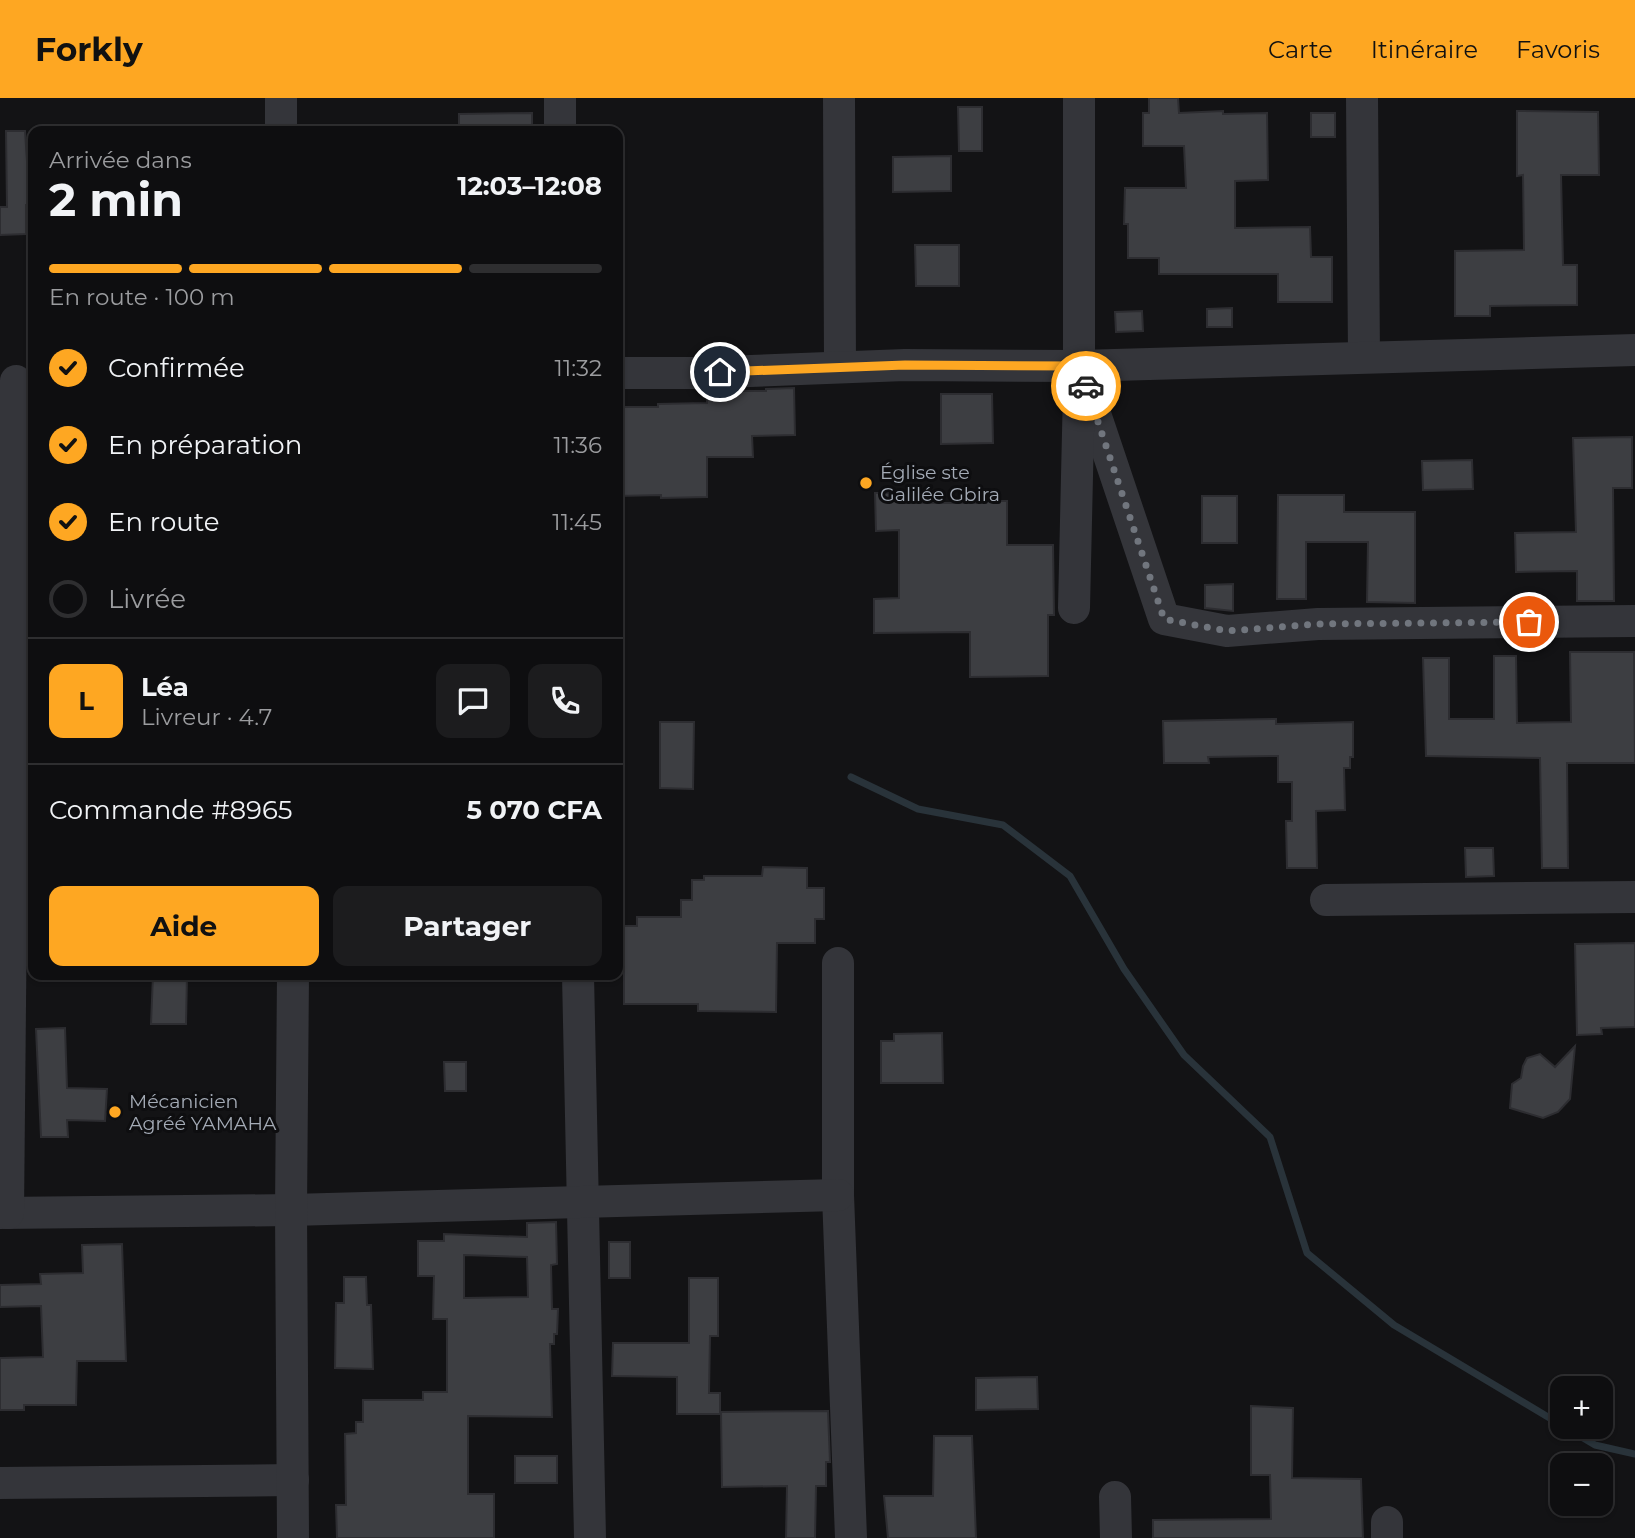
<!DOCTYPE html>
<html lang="fr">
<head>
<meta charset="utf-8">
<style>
  body { margin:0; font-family:Montserrat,sans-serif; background:#1c1c1e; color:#f1f3f6; height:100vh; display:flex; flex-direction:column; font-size:26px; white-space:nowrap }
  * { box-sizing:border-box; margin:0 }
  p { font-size:23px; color:#9b9c9f }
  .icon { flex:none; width:38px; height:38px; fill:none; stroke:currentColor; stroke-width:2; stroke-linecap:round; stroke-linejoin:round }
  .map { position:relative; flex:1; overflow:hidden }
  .sheet { position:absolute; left:28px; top:28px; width:595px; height:854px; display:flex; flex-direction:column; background:#0e0e10; border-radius:14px; box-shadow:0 2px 5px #0004,0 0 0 2px #2e2e30 }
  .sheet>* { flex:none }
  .tools { position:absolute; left:1550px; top:1278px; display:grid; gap:14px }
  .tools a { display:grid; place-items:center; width:63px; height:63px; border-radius:14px; background:#0e0e10; box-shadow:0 2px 5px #0004,0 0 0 2px #2e2e30; font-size:35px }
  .pin { position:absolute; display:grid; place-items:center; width:60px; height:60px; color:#fff; margin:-30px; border:4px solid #fff; border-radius:50%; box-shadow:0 2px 7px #0007 }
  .courier { position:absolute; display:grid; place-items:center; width:70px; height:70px; margin:-35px; border:5px solid #fea722; border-radius:50%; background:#fff; color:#222; box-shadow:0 2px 9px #0007 }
  .overview em { font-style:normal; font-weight:700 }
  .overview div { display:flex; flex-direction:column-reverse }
  .overview { display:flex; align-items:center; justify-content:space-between; height:119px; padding:0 21px }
  h1 { font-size:46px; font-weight:700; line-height:52px }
  .bar { display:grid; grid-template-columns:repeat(4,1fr); gap:10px 7px; align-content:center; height:84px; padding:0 21px }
  .bar i { height:9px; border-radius:5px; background:#2e2e30 }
  .bar .active { background:#fea722 }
  .bar p { grid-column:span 4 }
  .line { display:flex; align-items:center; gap:18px; padding:0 21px; border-top:2px solid #2e2e30 }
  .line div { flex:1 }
  .round { display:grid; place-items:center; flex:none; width:74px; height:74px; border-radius:14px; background:#1c1c1e }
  ol { padding:0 21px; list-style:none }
  li { display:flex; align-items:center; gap:21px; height:77px }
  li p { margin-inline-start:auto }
  li .icon { padding:7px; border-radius:50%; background:#fea722; color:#111; stroke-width:4 }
  li:last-child { color:#9b9c9f }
  li i { width:38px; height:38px; border:4px solid #2e2e30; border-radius:50% }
  .primary-button { display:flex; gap:14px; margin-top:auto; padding:14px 21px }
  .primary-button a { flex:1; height:80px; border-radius:14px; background:#fea722; color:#111; font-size:28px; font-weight:700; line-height:80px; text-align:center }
  .primary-button a+a { background:#1c1c1e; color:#f1f3f6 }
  header { display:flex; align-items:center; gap:42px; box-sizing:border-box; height:98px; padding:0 35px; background:#fea722; color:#111 }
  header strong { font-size:33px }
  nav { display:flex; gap:38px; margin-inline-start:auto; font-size:24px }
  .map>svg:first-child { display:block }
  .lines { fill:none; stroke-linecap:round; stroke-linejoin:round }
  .stream { stroke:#29333a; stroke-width:7 }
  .building { fill:#3d3e42; stroke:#2d2d31; stroke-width:2; fill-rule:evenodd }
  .minor { stroke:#34353a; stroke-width:32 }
  .done { stroke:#71767e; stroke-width:7; stroke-dasharray:0 12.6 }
  .route { stroke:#fea722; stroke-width:9 }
  .poi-dot { fill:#fea722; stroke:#0e0e10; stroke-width:2.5 }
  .labels { text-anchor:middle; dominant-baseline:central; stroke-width:6; stroke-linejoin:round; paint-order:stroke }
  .poi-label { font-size:19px; fill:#a4abb6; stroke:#0e0e10; text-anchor:start }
</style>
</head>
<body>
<header>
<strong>Forkly</strong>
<nav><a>Carte</a><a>Itinéraire</a><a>Favoris</a></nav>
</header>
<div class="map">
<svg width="1635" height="1440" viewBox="0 0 1635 1440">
  <rect width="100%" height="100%" fill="#131315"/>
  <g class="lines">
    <g class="stream">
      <polyline points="851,679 918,711 1003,727 1070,778 1124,871 1184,957 1270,1039 1307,1155 1394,1227 1563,1328"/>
      <polyline points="1563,1328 1595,1347 1635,1356"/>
    </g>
  </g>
  <g class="building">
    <polygon points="1149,0 1178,0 1179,15 1223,13 1223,16 1267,15 1268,82 1235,83 1235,130 1310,129 1311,159 1332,159 1332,204 1278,204 1278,176 1159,176 1159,160 1128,160 1128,126 1124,126 1125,90 1186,90 1184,48 1143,48 1143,15 1149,15"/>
    <polygon points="958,9 982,9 982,53 959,53"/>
    <polygon points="1517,13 1598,14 1599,77 1561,77 1563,167 1577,167 1577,207 1490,208 1490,218 1455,218 1455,153 1524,152 1523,77 1517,78"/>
    <polygon points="532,15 532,33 459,33 459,16"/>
    <rect x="1311" y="15" width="24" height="24"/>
    <polygon points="6,33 25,33 30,107 26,107 26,136 0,137 0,109 7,109"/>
    <polygon points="951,58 951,93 893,94 893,59"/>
    <polygon points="915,147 959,147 959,188 916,188"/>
    <polygon points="1232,210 1232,229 1207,229 1207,211"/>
    <polygon points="1142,213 1143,233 1116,234 1115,214"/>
    <polygon points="794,290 795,337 752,338 753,359 707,359 707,399 661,400 661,397 618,398 618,309 658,309 658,306 707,305 707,293 766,293 766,291"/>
    <polygon points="941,296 992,296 993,345 941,346"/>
    <polygon points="1632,339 1632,390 1613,390 1614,503 1577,503 1577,473 1516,474 1515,435 1576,434 1573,340"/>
    <polygon points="1472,362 1473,391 1423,392 1422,363"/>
    <polygon points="875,395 921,395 921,405 976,405 976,403 1007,403 1007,447 1053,447 1054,517 1048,517 1048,578 970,579 970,534 874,535 874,501 899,500 899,432 876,433"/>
    <polygon points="1278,397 1344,397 1344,414 1415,414 1415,505 1367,504 1368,444 1306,444 1306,501 1277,501"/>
    <rect x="1202" y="398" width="35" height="47"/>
    <polygon points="1233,486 1233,513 1205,510 1205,487"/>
    <polygon points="1570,554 1634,554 1635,665 1567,665 1568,770 1542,770 1540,660 1426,658 1423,560 1449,560 1449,621 1494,621 1494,558 1516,558 1517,625 1571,624"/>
    <polygon points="1276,621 1276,626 1353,624 1353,659 1350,659 1350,670 1344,670 1345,712 1316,713 1317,770 1287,770 1286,723 1292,723 1292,684 1278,684 1278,658 1208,659 1209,665 1164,665 1163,623"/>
    <polygon points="660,624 694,624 693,691 660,690"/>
    <polygon points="1465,750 1493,750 1494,778 1466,779"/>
    <polygon points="763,769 807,770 807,790 824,790 824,821 815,821 815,845 777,845 776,914 698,913 698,906 624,906 624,828 637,828 637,819 681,819 681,802 692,802 692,782 704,782 704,778 762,778"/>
    <polygon points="1635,845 1635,929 1601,930 1602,936 1577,937 1575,846"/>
    <polygon points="153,877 187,877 186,926 151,926"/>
    <polygon points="65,930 67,990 107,991 105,1023 67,1022 68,1039 41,1039 36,931"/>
    <polygon points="942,935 943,985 881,985 881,943 894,943 894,936"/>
    <polygon points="1575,948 1570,1001 1558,1014 1543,1020 1510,1010 1512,986 1521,980 1523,968 1527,960 1540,956 1555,969"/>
    <polygon points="444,964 466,964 466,993 445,993"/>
    <path d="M 556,1124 L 557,1166 L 551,1167 L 552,1211 L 558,1211 L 557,1236 L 554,1236 L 554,1246 L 550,1246 L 552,1319 L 468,1318 L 468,1396 L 494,1396 L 494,1440 L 337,1440 L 336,1407 L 346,1407 L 345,1336 L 356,1335 L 356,1324 L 363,1324 L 363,1302 L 423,1302 L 423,1294 L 447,1294 L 447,1221 L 433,1221 L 434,1178 L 418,1178 L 418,1143 L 444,1143 L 444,1136 L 527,1139 L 527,1125 ZM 464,1157 L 527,1159 L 528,1199 L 464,1200 Z"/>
    <rect x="609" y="1144" width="21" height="36"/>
    <polygon points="122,1146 126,1263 77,1263 76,1307 24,1307 24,1312 0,1312 0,1260 43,1259 41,1208 0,1209 0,1187 41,1186 40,1176 83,1175 82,1147"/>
    <polygon points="344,1179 366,1179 367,1207 371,1207 373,1271 335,1270 336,1205 344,1205"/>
    <polygon points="689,1180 718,1180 718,1238 710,1238 709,1295 720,1295 720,1316 677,1316 677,1279 612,1278 613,1245 689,1245"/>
    <polygon points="1037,1279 1038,1311 976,1312 976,1280"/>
    <polygon points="1251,1308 1293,1310 1292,1380 1361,1381 1363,1440 1153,1440 1153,1422 1271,1421 1270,1377 1251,1377"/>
    <polygon points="828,1313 830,1364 826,1364 826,1388 816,1388 815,1440 786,1440 787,1388 722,1389 721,1314"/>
    <polygon points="934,1338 972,1338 976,1440 888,1440 884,1398 933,1398"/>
    <rect x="515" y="1358" width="42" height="27"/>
  </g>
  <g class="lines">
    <g class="minor">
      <polyline points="839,0 840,269"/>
      <polyline points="1362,0 1364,259"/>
      <polyline points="281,33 281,0"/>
      <polyline points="560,33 560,0"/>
      <polyline points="1079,268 1164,521 1227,533 1318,526 1635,523"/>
      <polyline points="1079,268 1635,252"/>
      <polyline points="618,275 696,275 905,267 1079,268 1079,0"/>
      <polyline points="1074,510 1079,291"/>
      <polyline points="1326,802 1635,799"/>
      <polyline points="838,865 838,1097 851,1440"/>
      <polyline points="578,877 590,1440"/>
      <polyline points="0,1115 291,1112 838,1097"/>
      <polyline points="8,1115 16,283"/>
      <polyline points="0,1385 293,1382"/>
      <polyline points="1115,1399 1116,1440"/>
      <polyline points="1387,1424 1387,1440"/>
      <polyline points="293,1440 291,1112 293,877"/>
    </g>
  </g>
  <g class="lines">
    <polyline class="done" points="1086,288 1164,521 1227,533 1318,526 1529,524"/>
    <polyline class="route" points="720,274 905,267 1079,268 1086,288"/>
  </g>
  <g class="poi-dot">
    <circle cx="866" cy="385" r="7"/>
    <circle cx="115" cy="1014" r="7"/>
  </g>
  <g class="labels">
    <g class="poi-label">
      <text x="880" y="374">Église ste<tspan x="880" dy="22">Galilée Gbira</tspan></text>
      <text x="129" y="1003">Mécanicien<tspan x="129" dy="22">Agréé YAMAHA</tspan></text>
    </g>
  </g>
</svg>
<div class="tools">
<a>+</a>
<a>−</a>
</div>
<div class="pin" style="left:1529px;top:524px;background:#ea580c"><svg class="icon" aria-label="bag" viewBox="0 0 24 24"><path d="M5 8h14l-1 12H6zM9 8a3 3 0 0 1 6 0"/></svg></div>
<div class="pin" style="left:720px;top:274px;background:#1f2937"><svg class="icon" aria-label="home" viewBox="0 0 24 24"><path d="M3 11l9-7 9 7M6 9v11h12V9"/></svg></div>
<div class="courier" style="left:1086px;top:288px"><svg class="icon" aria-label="car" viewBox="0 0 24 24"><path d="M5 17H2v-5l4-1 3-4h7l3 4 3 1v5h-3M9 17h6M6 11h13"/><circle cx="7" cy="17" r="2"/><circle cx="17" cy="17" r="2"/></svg></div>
<section class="sheet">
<div class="overview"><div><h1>2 min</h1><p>Arrivée dans</p></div><em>12:03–12:08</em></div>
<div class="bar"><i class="active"></i><i class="active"></i><i class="active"></i><i></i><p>En route · 100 m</p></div>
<ol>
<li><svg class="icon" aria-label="check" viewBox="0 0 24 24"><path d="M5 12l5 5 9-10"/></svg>Confirmée<p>11:32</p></li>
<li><svg class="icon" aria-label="check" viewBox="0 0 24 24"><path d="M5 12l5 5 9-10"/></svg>En préparation<p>11:36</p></li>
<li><svg class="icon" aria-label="check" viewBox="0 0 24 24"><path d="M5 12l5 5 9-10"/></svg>En route<p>11:45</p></li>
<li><i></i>Livrée</li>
</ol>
<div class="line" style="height:126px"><b class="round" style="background:#fea722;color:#111">L</b><div><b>Léa</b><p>Livreur · 4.7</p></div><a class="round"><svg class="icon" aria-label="chat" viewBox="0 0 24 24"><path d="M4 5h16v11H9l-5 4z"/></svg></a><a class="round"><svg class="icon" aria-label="phone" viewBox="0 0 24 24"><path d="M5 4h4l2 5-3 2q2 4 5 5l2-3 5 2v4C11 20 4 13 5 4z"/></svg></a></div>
<div class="line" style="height:91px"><div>Commande #8965</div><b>5 070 CFA</b></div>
<div class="primary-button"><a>Aide</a><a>Partager</a></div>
</section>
</div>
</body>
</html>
